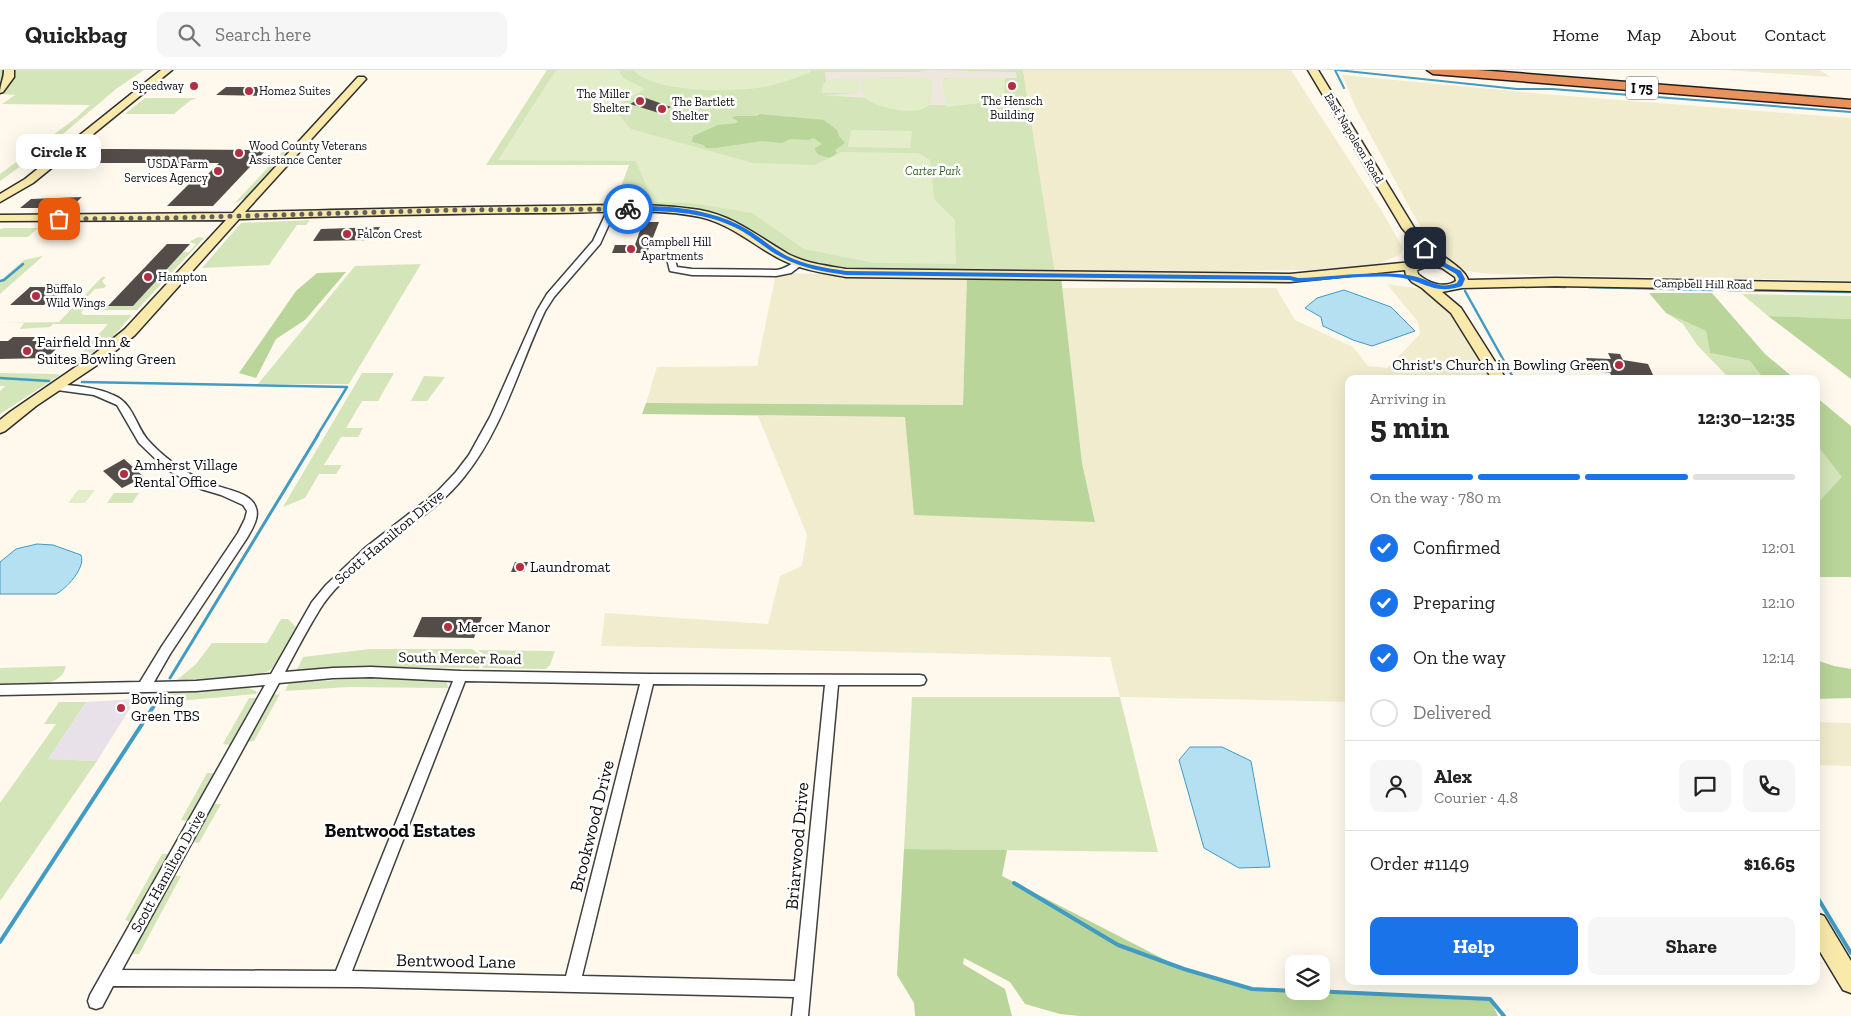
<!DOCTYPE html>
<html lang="en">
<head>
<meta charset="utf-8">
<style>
  body { margin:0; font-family:"Zilla Slab",serif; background:#f6f6f6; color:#222; height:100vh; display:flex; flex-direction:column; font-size:19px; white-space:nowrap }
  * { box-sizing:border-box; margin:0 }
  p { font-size:16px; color:#767676 }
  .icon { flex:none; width:28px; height:28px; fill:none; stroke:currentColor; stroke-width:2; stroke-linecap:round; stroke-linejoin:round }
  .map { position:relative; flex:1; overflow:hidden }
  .side { position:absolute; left:1345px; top:305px; width:475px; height:610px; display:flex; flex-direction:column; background:#fff; border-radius:10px; box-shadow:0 5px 20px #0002 }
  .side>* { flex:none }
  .controls { position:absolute; left:1285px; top:885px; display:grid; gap:10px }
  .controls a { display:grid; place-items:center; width:45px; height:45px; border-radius:10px; background:#fff; box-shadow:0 5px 20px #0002; font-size:25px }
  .pin { position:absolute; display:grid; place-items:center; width:42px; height:42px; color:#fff; margin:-21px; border-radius:10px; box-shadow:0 2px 8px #0006 }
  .courier { position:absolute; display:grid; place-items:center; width:50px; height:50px; margin:-25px; border:4px solid #1a73e8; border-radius:50%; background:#fff; color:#222; box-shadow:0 1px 6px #0007 }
  .bubble { position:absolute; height:35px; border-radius:10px; background:#fff; box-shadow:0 5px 20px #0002; font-size:16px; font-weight:700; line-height:35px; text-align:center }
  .head em { font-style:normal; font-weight:700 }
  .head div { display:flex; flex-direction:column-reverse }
  .head { display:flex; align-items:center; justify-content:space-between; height:85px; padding:0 25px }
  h1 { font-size:32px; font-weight:700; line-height:38px }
  .bar { display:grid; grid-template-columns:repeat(4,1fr); gap:8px 5px; align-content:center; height:60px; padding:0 25px }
  .bar i { height:6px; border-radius:4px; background:#e0e0e0 }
  .bar .active { background:#1a73e8 }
  .bar p { grid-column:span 4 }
  .line { display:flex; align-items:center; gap:12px; padding:0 25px; border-top:1px solid #e0e0e0 }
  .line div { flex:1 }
  .round { display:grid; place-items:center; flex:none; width:52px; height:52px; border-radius:10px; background:#f6f6f6 }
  ol { padding:0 25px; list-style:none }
  li { display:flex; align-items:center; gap:15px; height:55px }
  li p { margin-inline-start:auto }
  li .icon { padding:5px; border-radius:50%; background:#1a73e8; color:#fff; stroke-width:4 }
  li:last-child { color:#767676 }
  li i { width:28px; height:28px; border:2px solid #e0e0e0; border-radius:50% }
  .button { display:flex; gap:10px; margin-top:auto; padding:10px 25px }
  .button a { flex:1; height:58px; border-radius:10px; background:#1a73e8; color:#fff; font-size:20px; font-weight:700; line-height:58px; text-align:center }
  .button a+a { background:#f6f6f6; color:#222 }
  header { display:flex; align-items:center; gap:30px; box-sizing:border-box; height:70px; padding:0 25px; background:#fff; border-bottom:1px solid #e0e0e0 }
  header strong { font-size:24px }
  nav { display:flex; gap:28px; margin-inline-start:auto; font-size:18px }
  .search { width:350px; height:45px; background:#f6f6f6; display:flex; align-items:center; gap:12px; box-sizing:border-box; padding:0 18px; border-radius:10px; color:#767676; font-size:19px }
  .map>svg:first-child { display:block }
  .industrial { fill:#e9e1ea }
  .farmland { fill:#f2ecce }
  .green { fill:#d4e5b9 }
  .forest { fill:#b9d599 }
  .pitch { fill:#e4edca }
  .plaza { fill:#ede7dd }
  .water { fill:#b5e0f2; stroke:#419bc3 }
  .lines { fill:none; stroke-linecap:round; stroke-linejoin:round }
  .stream-far3 { stroke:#419bc3; stroke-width:2 }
  .stream-far2 { stroke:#419bc3; stroke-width:2.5 }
  .stream-far1 { stroke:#419bc3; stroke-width:3 }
  .stream { stroke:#419bc3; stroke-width:4 }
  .building { fill:#544c49 }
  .street-casing { stroke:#3f3f3f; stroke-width:3 }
  .secondary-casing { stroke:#2e2e2e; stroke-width:3 }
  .highway-casing { stroke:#1d1d1d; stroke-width:3 }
  .street { fill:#fff; fill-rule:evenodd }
  .secondary { fill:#f9eaac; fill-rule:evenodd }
  .highway { fill:#ea925e; fill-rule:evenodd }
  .route { fill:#1a73e8 }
  .done { stroke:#615f5a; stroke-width:5; stroke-dasharray:0 9 }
  .poi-dot { fill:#b22e40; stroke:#fff; stroke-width:2 }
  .labels { text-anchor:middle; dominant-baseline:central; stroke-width:5; stroke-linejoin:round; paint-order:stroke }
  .far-poi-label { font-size:12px; fill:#0c0c0c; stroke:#fff; text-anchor:start }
  .far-street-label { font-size:12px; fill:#0c0c0c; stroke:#fff }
  .far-park-label { font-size:12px; font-style:italic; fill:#335f21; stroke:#fff }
  .shield { fill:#fff; stroke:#555; stroke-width:1 }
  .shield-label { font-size:14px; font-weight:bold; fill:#0c0c0c }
  .poi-label { font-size:15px; fill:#0c0c0c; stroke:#fff; text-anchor:start }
  .street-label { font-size:15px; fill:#0c0c0c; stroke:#fff }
  .near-street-label { font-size:18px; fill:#0c0c0c; stroke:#fff }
  .near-neighbourhood-label { font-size:19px; font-weight:bold; fill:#0c0c0c; stroke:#fff }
</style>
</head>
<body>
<header>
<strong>Quickbag</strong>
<div class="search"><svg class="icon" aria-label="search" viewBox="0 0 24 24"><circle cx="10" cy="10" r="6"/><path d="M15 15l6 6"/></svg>Search here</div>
<nav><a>Home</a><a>Map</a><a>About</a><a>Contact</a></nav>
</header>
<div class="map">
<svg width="1851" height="946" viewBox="0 0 1851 946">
  <rect width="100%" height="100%" fill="#fef9ec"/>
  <polygon class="industrial" points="136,629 97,691 48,689 86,632"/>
  <g class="farmland">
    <polygon points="1023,0 1291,0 1380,138 1403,178 1400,185 1378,194 1314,200 1055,203"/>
    <polygon points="1726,0 1820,0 1830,7"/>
    <polygon points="1342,5 1555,25 1851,48 1851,211 1490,204 1466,201 1452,194 1438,184 1413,144 1356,38"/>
    <polygon points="776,203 967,206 963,335 646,333 657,297 757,296"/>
    <polygon points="1387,214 1423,219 1440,232 1459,256 1490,309 1349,309 1349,632 1120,627 1110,587 601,576 605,543 768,554 780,506 802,496 807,465 758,346 905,347 1095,452 1082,393 1062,218 1276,218 1295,250 1353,277 1368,296 1387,298 1420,264 1418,252"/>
    <polygon points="1816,652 1851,653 1851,696 1816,695"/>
  </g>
  <g class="green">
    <polygon points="0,0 144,0 116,19 50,75 0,111 0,104 76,48 90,35 2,34 15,25 0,24"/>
    <polygon points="547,0 1023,0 1055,203 858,201 794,187 767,173 744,156 721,146 686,136 614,135 629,95 486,95"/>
    <polygon points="145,28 198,28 191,30 175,43 175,44 125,44"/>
    <polygon points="284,80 289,81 246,127 234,134"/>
    <polygon points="310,150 306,155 297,155 269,195 202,198 241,153"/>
    <polygon points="4,158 38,158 28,167 0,167 0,159"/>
    <polygon points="198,167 204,168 137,240 100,240 95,238 96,236 133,236 182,182 189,182 196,174 189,172"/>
    <polygon points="43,186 0,224 0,211 24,190"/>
    <polygon points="421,194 349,314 258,314 355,196"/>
    <polygon points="102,207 106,207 102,211 106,216 104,218 95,219 80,234 88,235 81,242 83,245 132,245 111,269 76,294 74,291 108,254 53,254 50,257 20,259 24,253 0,253 59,252"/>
    <polygon points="1742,224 1851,226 1851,249 1768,246"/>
    <polygon points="1666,243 1706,261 1710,283 1750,291 1764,309 1730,309 1697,275 1683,254"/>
    <polygon points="0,303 56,304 60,305 0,344 0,321 5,316 0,316"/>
    <polygon points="362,303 394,303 378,331 362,331 346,358 363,358 358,367 341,367 324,395 342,395 336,404 319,404 305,428 283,437"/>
    <polygon points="424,306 445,307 427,331 411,331"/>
    <polygon points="1816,374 1843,407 1816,435"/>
    <polygon points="114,423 139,423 132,433 107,433"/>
    <path d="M 281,549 L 288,549 L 296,557 C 289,570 282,587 272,598 C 259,612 197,610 177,610 L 196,594 L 212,573 L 267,573 Z"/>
    <polygon points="370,579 472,579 483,587 479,598 352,597 297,600 303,587"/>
    <polygon points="478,580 555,581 550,595 546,599 482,598 486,586"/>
    <path d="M 66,596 C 61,621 20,614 0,614 L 0,598 Z"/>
    <polygon points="369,608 442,610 446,612 449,618 349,617 285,621 289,613"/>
    <polygon points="249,618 256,621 257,624 177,631 166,622"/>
    <polygon points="280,624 254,671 247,672 272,625"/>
    <polygon points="912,627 1120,627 1158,782 904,779"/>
    <polygon points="249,628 256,628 230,675 223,674"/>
    <polygon points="59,632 86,632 48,689 97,691 0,831 0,733 56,654 44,654"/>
    <polygon points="207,703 214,703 188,751 181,750"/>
    <polygon points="213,734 221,734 199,773 192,772"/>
    <polygon points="162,784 170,784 131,852 125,850"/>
    <polygon points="174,806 181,806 139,884 132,884"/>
  </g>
  <g class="forest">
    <polygon points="760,44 824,50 837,60 839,66 845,73 835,80 837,83 830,88 819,85 816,82 815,78 822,74 814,68 807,70 790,69 782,73 762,71 715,78 706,78 704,75 692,72 693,66 718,55 737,53 738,51 732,48 735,46 757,46"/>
    <polygon points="346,202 305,250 276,269 256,308 239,303 296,221 317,203"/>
    <polygon points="967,206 1061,207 1082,393 1095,452 914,445 905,347 642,344 646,333 963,335"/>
    <polygon points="1649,223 1712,223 1765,284 1795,309 1764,309 1750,291 1710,283 1706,261 1666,243"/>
    <polygon points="1768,246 1851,249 1851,309"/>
    <polygon points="1816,327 1851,356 1851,508 1850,507 1816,507 1816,435 1842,407 1816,374"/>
    <polygon points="1816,590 1834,596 1851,599 1851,628 1816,629"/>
    <polygon points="904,779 1007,780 1002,806 1183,899 1252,919 1490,929 1498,946 1080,946 1060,944 1025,934 1010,912 964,888 963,894 1005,919 1012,946 915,946 914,933 897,905"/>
  </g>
  <g class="pitch">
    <polygon points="556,0 619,0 623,8 645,19 622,32 617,43 631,59 753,93 815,95 842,82 918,83 930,90 934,129 955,150 956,194 875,193 804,179 752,143 692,133 653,132 636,91 498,90"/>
    <path d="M 633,0 L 812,0 L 809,3 C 792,9 775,16 757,18 C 727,22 655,23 633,0 Z"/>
    <path d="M 921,7 L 932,10 L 929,35 C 920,47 875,38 865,28 L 866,27 L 861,19 L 863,8 Z"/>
    <polygon points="952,7 1005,8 1004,24 981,33 946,37 943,10"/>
    <polygon points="834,9 860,9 857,23 821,23 824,13"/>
    <polygon points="851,60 912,61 910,78 848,77"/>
    <polygon points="78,420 95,420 85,433 68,433"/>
  </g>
  <polygon class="plaza" points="928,0 1016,2 1017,8 945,8 943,10 946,35 929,35 932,10 921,7 863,8 861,19 866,27 865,28 821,25 857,23 860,9 834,9 826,12 825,2 918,2"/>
  <g class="water">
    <polygon points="1344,220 1391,237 1415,261 1372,276 1353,270 1323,256 1321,247 1305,238 1317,228"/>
    <path d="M 37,474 L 53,475 L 81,485 C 86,498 66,519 56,524 L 0,524 L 0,492 L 16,479 Z"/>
    <polygon points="1190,677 1222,677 1251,691 1270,797 1239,798 1204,778 1179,690"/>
  </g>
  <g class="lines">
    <g class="stream-far3">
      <polyline points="1335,0 1344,18"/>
      <polyline points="1337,0 1517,19 1552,19 1851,42"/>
    </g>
    <g class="stream-far2">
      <polyline points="0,211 4,210 23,194"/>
      <polyline points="1538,216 1565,217"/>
      <polyline points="1589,217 1713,220"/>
      <polyline points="1728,220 1851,222"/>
      <polyline points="1465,221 1514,309"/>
      <polyline points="0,308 49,311"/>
      <polyline points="82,312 347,317 317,366"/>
    </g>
    <polyline class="stream-far1" points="170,608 318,365"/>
    <g class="stream">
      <polyline points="1014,813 1118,875 1184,899 1252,919 1294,921"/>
      <polyline points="1816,825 1851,883"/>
      <polyline points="0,872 161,625"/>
      <polyline points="1312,921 1490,929 1504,946"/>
    </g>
  </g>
  <g class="building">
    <polygon points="226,17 281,17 272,26 216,25"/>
    <polygon points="643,27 671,37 659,43 630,34"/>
    <polygon points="99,79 121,79 266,80 213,136 167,136 192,111 201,111 219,93 83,93"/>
    <polygon points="82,127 67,141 47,141 51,138 20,138 31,129"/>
    <polygon points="643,152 659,152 647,183 612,183 615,175 635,175"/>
    <polygon points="380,157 372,170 313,171 321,159"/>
    <polygon points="167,174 190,174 133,236 108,236"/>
    <polygon points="55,214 70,214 54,230 49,230 44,235 10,235 30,217 52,217"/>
    <polygon points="13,267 35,267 32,271 58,271 55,274 60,275 47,288 0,289 0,271 8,271"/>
    <polygon points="1608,283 1620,284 1623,290 1648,294 1654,307 1637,305 1639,309 1613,309 1610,303 1592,301 1586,288 1611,289"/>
    <polygon points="124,389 144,407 122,418 103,401"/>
    <polygon points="515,492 528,492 524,502 511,502"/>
    <polygon points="422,547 482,547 474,568 413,567"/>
  </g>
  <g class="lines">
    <g class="street-casing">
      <g id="street">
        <path d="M 609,137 L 616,139 L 600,174 L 554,227 L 545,241 C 519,296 503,359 464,407 C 437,441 398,462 366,490 C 350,504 331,521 320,539 C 307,560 296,581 285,602 L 333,598 L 371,597 L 461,601 L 648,604 L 920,605 L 924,606 L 926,610 L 924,614 L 920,615 L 838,615 L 808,946 L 792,946 L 794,927 L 360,917 L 113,916 L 102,937 L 96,939 L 90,937 L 88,931 L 90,925 L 265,615 L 196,621 L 0,625 L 0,615 L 140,612 L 162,576 L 238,463 L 245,449 L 247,441 L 243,435 L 221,425 L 201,419 L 166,399 L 139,373 L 117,335 L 94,325 L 57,320 L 52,317 L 57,314 C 76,316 96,317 113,325 C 133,333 135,354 147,369 C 154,377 164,386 172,392 C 182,400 197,408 209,413 C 220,418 242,421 251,430 C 263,442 254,456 247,468 L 170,584 L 154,612 L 196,611 L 271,604 L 312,532 L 326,515 L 365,478 L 437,422 L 456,402 L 469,385 L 490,347 L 537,241 L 547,224 L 593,171 ZM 371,607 L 453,611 L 336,901 L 122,900 L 279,613 L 333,608 ZM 465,611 L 640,614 L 566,906 L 352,901 ZM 653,614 L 825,615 L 795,911 L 582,906 Z"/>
        <path d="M 668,187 L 674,187 L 677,197 L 692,199 L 776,200 C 786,199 791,193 800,190 L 804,193 L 791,203 L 776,206 L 692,205 L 670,201 L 667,189 Z"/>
      </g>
    </g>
    <g class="secondary-casing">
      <g id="secondary">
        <path d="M 4,0 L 14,0 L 14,7 L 3,22 L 0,23 C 0,14 4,9 4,0 Z"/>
        <polygon points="161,0 172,0 33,113 0,132 0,124 25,109"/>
        <path d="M 1308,0 L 1318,0 L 1413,156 C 1418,163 1423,169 1429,175 C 1439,185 1466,199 1468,210 L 1555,208 L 1851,213 L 1851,221 L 1555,216 L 1462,218 L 1442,222 L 1461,238 L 1506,309 L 1492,309 L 1451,243 L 1422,218 L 1412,212 L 1406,205 L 1405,200 L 1290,212 L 846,207 C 824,203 801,200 780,189 C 753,175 731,154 700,147 C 653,137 601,143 553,143 C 448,143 344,146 239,149 L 135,265 L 103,291 L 36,336 L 5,361 L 0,363 L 0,350 L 10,342 L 93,285 L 125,259 L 226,150 L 0,151 L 0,145 L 233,143 L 358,7 L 364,7 L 366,9 L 245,142 C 345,140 445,137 545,136 C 596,136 649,132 700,140 C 734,146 759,167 788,184 C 805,193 827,196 846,199 L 1290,204 L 1412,192 L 1430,189 L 1402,158 ZM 1428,196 L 1442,198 L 1455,207 L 1456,211 C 1444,219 1428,213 1418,204 L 1417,200 Z"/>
        <polygon points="1816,843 1824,846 1851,891 1851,923 1843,920 1816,875"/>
      </g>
    </g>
    <g class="highway-casing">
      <polygon id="highway" points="1427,0 1478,0 1851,30 1851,38 1433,4"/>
    </g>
    <use href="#street" class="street"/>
    <use href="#secondary" class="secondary"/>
    <use href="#highway" class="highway"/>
  </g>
  <path class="route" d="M 626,138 C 662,133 707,139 739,155 C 756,163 770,177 787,186 C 805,195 826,198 846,201 L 1290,206 L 1298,208 C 1331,207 1383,199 1413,206 C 1432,210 1437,220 1457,213 L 1459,209 L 1456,204 L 1442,196 L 1423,179 L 1425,176 L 1447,194 L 1461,201 L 1465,209 L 1462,216 C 1432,226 1423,209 1395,207 C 1363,205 1330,210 1298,212 L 1290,210 L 846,205 C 825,202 802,198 783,188 C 766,180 752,165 734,157 C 701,141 664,141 628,141 Z"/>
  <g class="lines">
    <polyline class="done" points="59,149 163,148 454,140 628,139"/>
  </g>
  <g class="poi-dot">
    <circle cx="194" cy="16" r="5"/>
    <circle cx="1012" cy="16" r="5"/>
    <circle cx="249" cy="21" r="5"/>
    <circle cx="640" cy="31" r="5"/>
    <circle cx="662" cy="39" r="5"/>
    <circle cx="239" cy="83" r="5"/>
    <circle cx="218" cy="101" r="5"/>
    <circle cx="347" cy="164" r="5"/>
    <circle cx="631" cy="179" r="5"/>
    <circle cx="148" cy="207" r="5"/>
    <circle cx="36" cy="226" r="5"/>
    <circle cx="27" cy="281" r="5"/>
    <circle cx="1619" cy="295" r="5"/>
    <circle cx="124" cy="404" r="5"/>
    <circle cx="520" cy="497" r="5"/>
    <circle cx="448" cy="557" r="5"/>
    <circle cx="121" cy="638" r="5"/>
  </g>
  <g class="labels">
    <g class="far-poi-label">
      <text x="184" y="16" text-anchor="end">Speedway</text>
      <text x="259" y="21">Home2 Suites</text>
      <text x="630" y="24" text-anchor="end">The Miller<tspan x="630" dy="14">Shelter</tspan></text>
      <text x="1012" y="31" text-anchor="middle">The Hensch<tspan x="1012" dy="14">Building</tspan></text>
      <text x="672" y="32">The Bartlett<tspan x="672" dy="14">Shelter</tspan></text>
      <text x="249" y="76">Wood County Veterans<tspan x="249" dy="14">Assistance Center</tspan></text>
      <text x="208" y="94" text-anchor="end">USDA Farm<tspan x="208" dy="14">Services Agency</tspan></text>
      <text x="357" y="164">Falcon Crest</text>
      <text x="641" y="172">Campbell Hill<tspan x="641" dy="14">Apartments</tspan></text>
      <text x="158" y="207">Hampton</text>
      <text x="46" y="219">Buffalo<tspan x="46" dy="14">Wild Wings</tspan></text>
    </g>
    <g class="far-street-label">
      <text transform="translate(1354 68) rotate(59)">East Napoleon Road</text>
      <text transform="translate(1703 214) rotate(1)">Campbell Hill Road</text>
    </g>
    <g class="far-park-label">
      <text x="933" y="101">Carter Park</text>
    </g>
    <rect class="shield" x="1626" y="6.5" width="32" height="23" rx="4"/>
    <g class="shield-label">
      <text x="1642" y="18">I 75</text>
    </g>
    <g class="poi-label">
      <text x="37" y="272">Fairfield Inn &amp;<tspan x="37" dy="17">Suites Bowling Green</tspan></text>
      <text x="1609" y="295" text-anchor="end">Christ's Church in Bowling Green</text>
      <text x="134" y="395">Amherst Village<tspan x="134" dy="17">Rental Office</tspan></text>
      <text x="530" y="497">Laundromat</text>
      <text x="458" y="557">Mercer Manor</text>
      <text x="131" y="629">Bowling<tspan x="131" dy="17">Green TBS</tspan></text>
    </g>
    <g class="street-label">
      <text transform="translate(389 467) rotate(-40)">Scott Hamilton Drive</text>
      <text transform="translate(460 588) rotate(1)">South Mercer Road</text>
      <text transform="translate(168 801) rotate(-61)">Scott Hamilton Drive</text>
    </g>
    <g class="near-street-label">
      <text transform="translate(592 756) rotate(-76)">Brookwood Drive</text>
      <text transform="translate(797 776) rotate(-85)">Briarwood Drive</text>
      <text transform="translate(456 891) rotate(1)">Bentwood Lane</text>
    </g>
    <g class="near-neighbourhood-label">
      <text x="400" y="760">Bentwood Estates</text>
    </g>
  </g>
</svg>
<div class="controls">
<a><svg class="icon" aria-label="layers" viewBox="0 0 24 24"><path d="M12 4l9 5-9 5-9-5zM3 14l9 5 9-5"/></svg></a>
</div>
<div class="pin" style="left:59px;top:149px;background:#ea580c"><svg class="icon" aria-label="bag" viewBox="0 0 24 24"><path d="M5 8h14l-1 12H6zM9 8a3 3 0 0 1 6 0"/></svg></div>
<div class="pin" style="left:1425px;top:178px;background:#1f2937"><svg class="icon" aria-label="home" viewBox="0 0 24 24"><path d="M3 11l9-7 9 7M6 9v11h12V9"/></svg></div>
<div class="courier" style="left:628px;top:139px"><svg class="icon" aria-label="bike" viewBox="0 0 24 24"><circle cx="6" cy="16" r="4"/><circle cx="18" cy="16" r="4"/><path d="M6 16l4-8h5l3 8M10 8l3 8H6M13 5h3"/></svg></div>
<div class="bubble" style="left:16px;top:64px;width:85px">Circle K</div>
<section class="side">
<div class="head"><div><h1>5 min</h1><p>Arriving in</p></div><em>12:30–12:35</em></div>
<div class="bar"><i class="active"></i><i class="active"></i><i class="active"></i><i></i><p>On the way · 780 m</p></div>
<ol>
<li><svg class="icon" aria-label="check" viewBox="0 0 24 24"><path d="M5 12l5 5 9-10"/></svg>Confirmed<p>12:01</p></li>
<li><svg class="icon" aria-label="check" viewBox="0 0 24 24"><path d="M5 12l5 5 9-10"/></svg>Preparing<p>12:10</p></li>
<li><svg class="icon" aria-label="check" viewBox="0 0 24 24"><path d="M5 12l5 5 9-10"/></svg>On the way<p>12:14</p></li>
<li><i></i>Delivered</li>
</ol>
<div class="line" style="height:90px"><a class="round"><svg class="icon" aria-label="person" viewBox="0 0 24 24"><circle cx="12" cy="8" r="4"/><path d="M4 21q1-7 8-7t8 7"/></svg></a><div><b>Alex</b><p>Courier · 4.8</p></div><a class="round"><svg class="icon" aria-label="chat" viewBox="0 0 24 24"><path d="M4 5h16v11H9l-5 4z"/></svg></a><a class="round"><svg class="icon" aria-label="phone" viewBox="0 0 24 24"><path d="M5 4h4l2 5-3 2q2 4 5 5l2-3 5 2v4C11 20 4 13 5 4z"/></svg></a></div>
<div class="line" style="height:65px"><div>Order #1149</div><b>$16.65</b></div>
<div class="button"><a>Help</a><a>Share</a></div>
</section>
</div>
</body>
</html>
